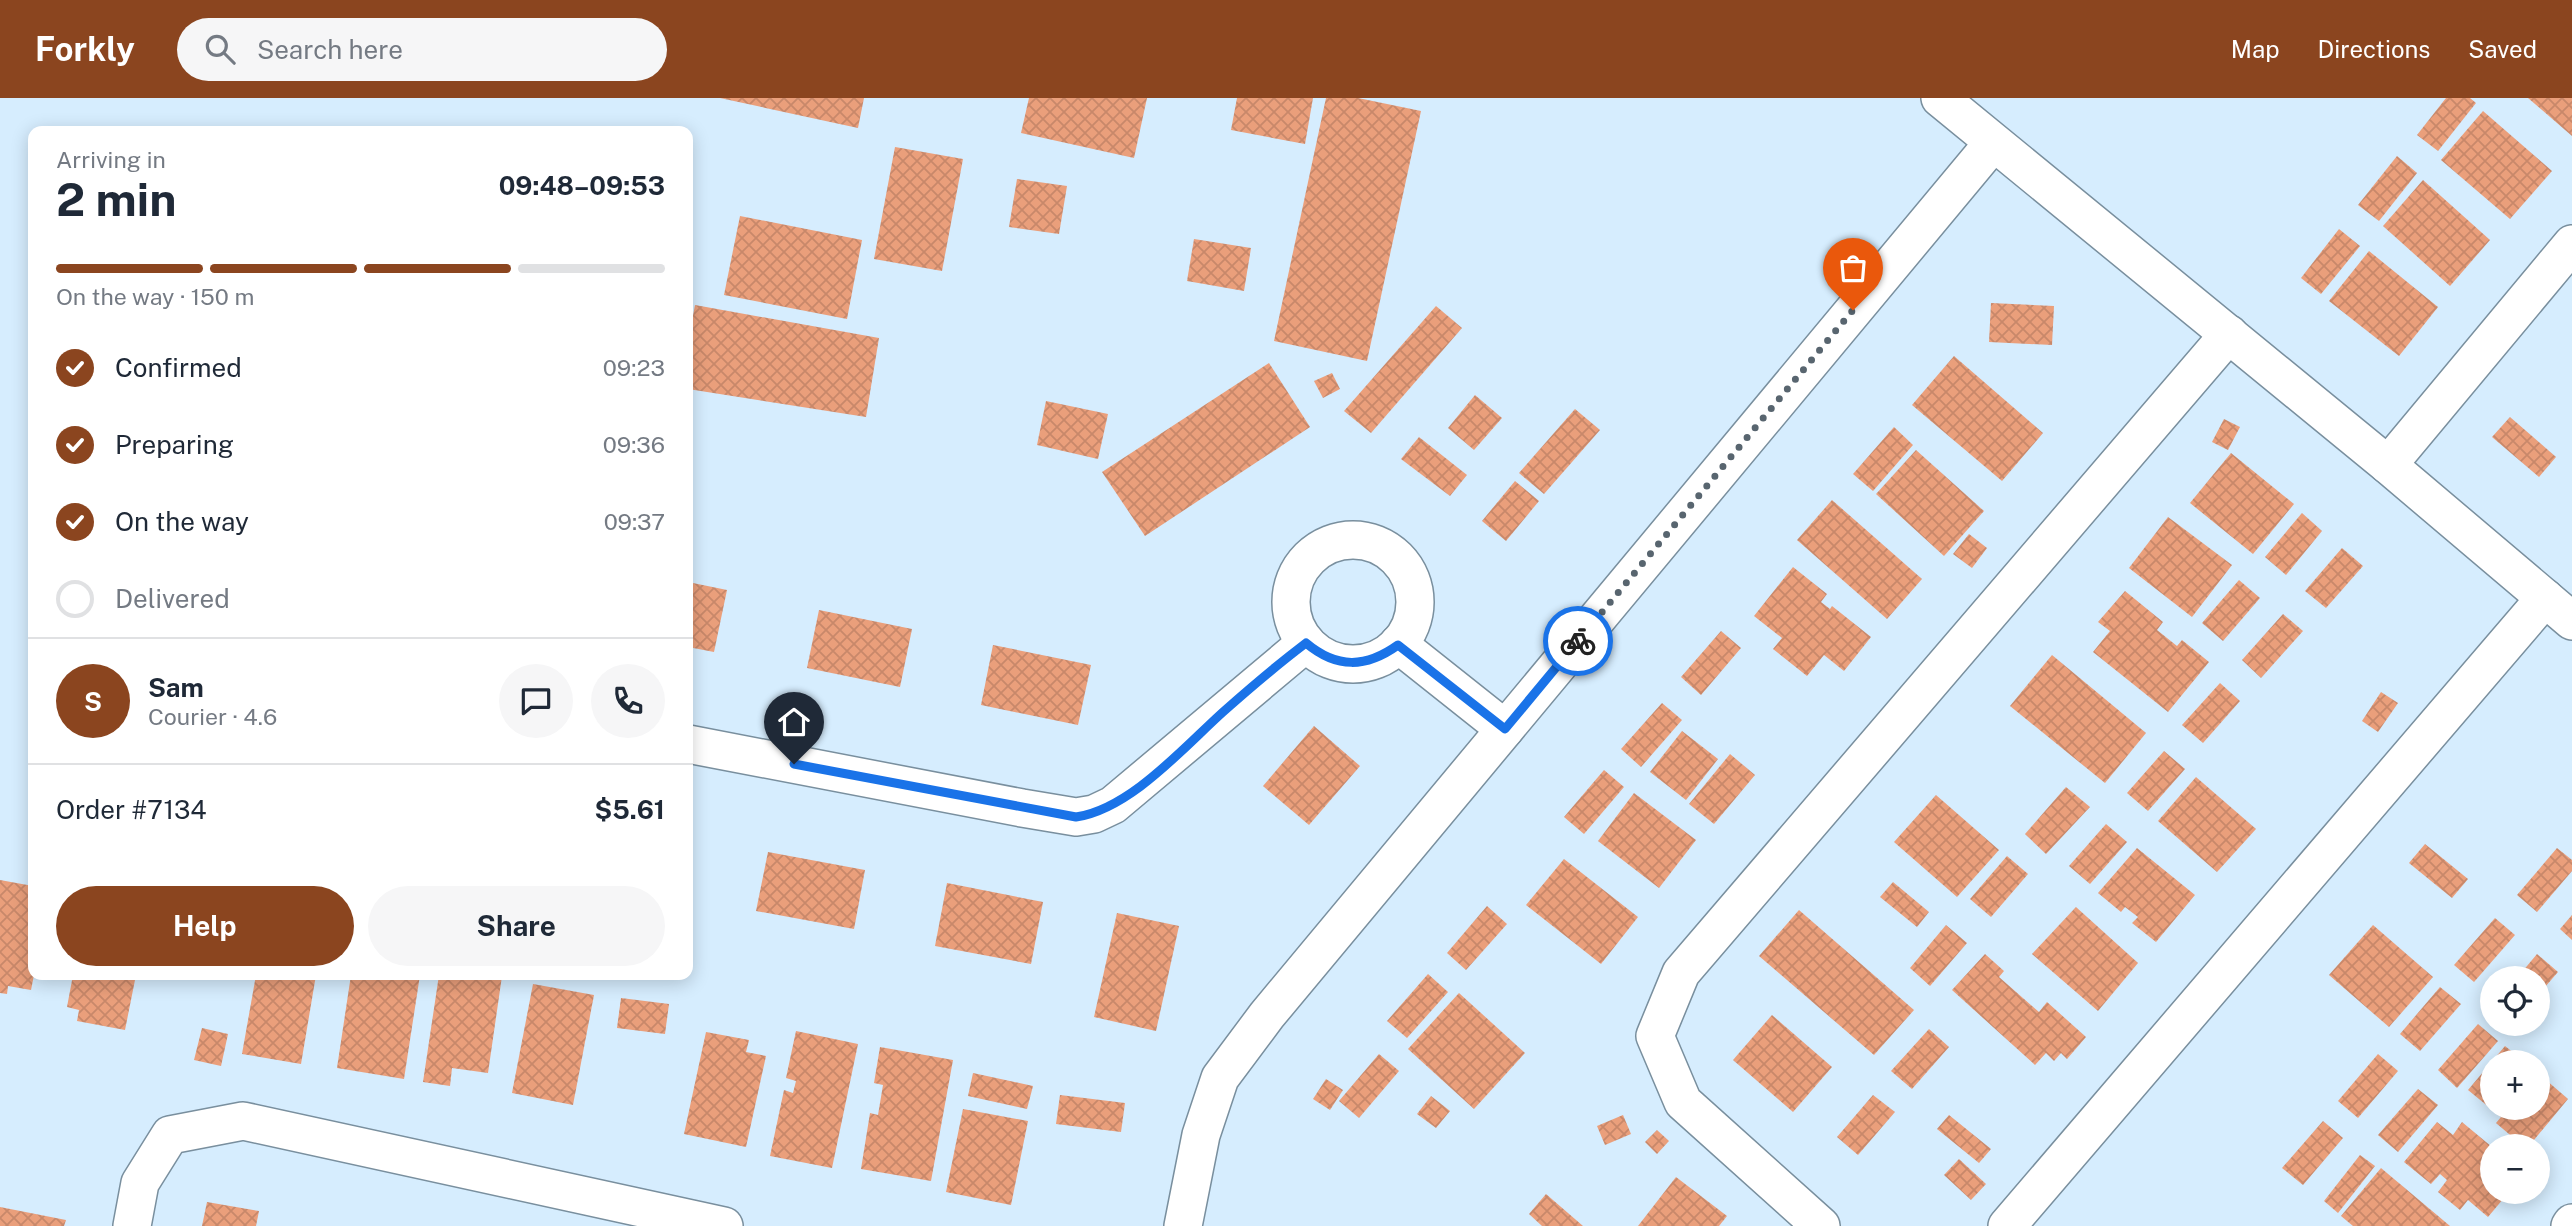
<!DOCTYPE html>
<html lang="en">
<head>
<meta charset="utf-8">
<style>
  body { margin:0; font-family:"Public Sans",sans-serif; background:#f6f6f7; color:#1f2937; height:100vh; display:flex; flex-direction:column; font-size:26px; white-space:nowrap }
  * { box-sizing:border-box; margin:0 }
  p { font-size:23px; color:#747a83 }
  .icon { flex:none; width:38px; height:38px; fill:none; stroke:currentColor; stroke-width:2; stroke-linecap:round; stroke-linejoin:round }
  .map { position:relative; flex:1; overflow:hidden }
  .side { position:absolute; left:28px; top:28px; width:665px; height:854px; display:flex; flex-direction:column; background:#fff; border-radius:14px; box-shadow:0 4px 18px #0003 }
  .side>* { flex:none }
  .buttons { position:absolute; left:2480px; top:868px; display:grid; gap:14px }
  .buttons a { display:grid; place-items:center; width:70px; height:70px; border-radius:50%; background:#fff; box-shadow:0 4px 18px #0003; font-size:35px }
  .pin { position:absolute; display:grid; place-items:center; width:60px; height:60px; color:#fff; margin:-72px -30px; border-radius:50% 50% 50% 0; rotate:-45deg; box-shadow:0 0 7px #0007 }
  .pin .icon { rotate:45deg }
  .courier { position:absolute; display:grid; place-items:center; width:70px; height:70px; margin:-35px; border:5px solid #1a73e8; border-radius:50%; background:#fff; color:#222; box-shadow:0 2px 9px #0007 }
  .overview em { font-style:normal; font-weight:700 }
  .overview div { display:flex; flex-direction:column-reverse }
  .overview { display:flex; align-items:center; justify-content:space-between; height:119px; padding:0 28px }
  h1 { font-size:46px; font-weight:700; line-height:52px }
  .bar { display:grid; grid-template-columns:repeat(4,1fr); gap:10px 7px; align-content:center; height:84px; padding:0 28px }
  .bar i { height:9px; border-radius:5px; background:#e0e1e3 }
  .bar .on { background:#8b451f }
  .bar p { grid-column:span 4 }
  .line { display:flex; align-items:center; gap:18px; padding:0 28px; border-top:2px solid #e0e1e3 }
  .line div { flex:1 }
  .round { display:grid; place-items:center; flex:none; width:74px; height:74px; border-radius:37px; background:#f6f6f7 }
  ol { padding:0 28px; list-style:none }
  li { display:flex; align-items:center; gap:21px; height:77px }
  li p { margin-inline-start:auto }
  li .icon { padding:7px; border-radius:50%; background:#8b451f; color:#fff; stroke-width:4 }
  li:last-child { color:#747a83 }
  li i { width:38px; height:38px; border:4px solid #e0e1e3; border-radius:50% }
  .primary-button { display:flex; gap:14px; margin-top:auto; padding:14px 28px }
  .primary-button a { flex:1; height:80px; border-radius:42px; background:#8b451f; color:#fff; font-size:28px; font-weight:700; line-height:80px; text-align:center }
  .primary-button a+a { background:#f6f6f7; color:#1f2937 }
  header { display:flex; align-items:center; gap:42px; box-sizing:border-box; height:98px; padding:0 35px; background:#8b451f; color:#fff }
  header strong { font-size:33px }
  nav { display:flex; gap:38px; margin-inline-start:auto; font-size:24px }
  .search { width:490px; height:63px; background:#f6f6f7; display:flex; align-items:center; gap:18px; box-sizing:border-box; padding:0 24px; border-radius:38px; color:#747a83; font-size:26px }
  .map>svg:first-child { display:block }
  .building { fill:url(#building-cross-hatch) }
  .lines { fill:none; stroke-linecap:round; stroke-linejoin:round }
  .minor-casing { stroke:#798f9e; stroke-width:40 }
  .minor { stroke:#fff; stroke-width:37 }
  .done { stroke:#58656f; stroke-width:7; stroke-dasharray:0 12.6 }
  .route { stroke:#1a73e8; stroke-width:9 }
</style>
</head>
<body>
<header>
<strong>Forkly</strong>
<div class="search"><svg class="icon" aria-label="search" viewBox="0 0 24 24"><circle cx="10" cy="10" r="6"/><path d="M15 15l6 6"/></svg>Search here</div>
<nav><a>Map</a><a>Directions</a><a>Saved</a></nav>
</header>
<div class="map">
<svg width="2572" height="1128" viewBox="0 0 2572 1128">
  <defs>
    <pattern id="building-cross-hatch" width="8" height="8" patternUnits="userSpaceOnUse" patternTransform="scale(1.75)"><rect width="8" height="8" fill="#ea9f7b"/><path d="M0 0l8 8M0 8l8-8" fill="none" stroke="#c8886a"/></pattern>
  </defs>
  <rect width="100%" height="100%" fill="#d6edfe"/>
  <g class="building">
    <polygon points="720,0 864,0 858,30"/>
    <polygon points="1029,0 1147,0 1134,60 1021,35"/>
    <polygon points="1237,0 1313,0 1305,46 1231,32"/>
    <polygon points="1326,0 1358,0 1421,13 1367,263 1274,243"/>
    <polygon points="2446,0 2470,0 2476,5 2438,53 2417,37"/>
    <polygon points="2528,0 2572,0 2572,38"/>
    <polygon points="2483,13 2552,73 2510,121 2441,62"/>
    <polygon points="895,49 963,61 942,173 874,161"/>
    <polygon points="2397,58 2417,75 2379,123 2358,107"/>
    <polygon points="1017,81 1067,88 1059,136 1009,129"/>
    <polygon points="2423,82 2490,142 2450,188 2383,128"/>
    <polygon points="740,118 862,142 847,221 724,197"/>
    <polygon points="2339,131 2360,148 2321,196 2301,180"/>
    <polygon points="1194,141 1251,150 1244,193 1187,183"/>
    <polygon points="2369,153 2438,209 2399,258 2329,203"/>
    <polygon points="1991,205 2054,208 2052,247 1989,244"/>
    <polygon points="695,207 879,240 866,319 688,291 688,244"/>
    <polygon points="1436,208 1462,230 1371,335 1344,313"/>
    <polygon points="1954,258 2043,335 2002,383 1912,307"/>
    <polygon points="1269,265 1310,329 1145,438 1102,374"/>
    <polygon points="1332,275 1340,291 1323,300 1314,283"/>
    <polygon points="1475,297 1502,320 1474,352 1448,330"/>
    <polygon points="1046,303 1108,316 1098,361 1037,347"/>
    <polygon points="1575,311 1600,332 1544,396 1519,375"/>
    <polygon points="2510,319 2556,359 2539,379 2492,339"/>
    <polygon points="2224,321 2240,329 2228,352 2212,344"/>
    <polygon points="1894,329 1913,347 1873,393 1853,376"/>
    <polygon points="1419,339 1467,377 1450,398 1401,361"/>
    <polygon points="1916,352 1984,413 1944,458 1876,396"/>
    <polygon points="2231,355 2294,406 2253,456 2190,405"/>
    <polygon points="1515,383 1539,403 1506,443 1482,423"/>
    <polygon points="1832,402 1922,481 1887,521 1797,442"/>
    <polygon points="2302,415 2322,433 2286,477 2265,459"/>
    <polygon points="2168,419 2232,467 2192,519 2129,470"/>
    <polygon points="1969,436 1987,450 1972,470 1953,456"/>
    <polygon points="2342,450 2363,468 2326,510 2305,493"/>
    <polygon points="1793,469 1827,496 1821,504 1830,511 1832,508 1871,539 1844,573 1824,557 1807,578 1773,551 1782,540 1754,518"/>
    <polygon points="2239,482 2260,500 2223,543 2202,525"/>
    <polygon points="688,484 727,492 714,554 688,549"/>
    <polygon points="2125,493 2163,524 2157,532 2177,548 2182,542 2209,564 2168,614 2093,554 2110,533 2098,524"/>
    <polygon points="819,512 912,531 900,589 807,570"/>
    <polygon points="2283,516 2303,533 2261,580 2242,562"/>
    <polygon points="1721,533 1741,550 1701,597 1681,579"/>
    <polygon points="993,547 1091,567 1078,627 981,607"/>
    <polygon points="2052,557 2146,635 2105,685 2010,608"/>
    <polygon points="2220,585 2240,603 2203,645 2182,627"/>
    <polygon points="2381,594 2398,605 2378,634 2362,623"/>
    <polygon points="1662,605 1682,622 1641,669 1621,651"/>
    <polygon points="1314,628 1360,668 1309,727 1263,688"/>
    <polygon points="1682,633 1718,661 1686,702 1650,674"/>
    <polygon points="2164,653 2185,671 2148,713 2127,695"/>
    <polygon points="1730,656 1755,677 1714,726 1689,706"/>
    <polygon points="1604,672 1624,689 1584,736 1564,719"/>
    <polygon points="2196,679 2256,731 2217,774 2158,723"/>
    <polygon points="2066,689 2090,709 2046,756 2025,736"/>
    <polygon points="1634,695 1696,742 1659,790 1598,743"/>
    <polygon points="1936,697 1999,752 1957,799 1894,744"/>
    <polygon points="2106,726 2127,744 2090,786 2069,768"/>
    <polygon points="2425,746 2468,781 2452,800 2409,765"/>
    <polygon points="2137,750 2195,797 2156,844 2132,825 2138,819 2125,809 2121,814 2098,795"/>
    <polygon points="2557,750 2572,762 2572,773 2537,814 2517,797"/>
    <polygon points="768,754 865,772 854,831 756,813"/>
    <polygon points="2007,758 2028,776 1991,819 1970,801"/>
    <polygon points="1564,761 1638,819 1601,866 1526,807"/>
    <polygon points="0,782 33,788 34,877 31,892 8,888 7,896 0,895"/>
    <polygon points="1893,784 1929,814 1917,829 1880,799"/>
    <polygon points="947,785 1043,804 1031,866 935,848"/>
    <polygon points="1487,808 1507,826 1466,872 1447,855"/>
    <polygon points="2076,809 2138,865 2098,913 2032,856"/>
    <polygon points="1799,812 1914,912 1874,957 1759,858"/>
    <polygon points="1117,815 1179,828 1156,933 1094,919"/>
    <polygon points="2572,817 2572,842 2560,831"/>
    <polygon points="2495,820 2515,837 2474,884 2454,867"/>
    <polygon points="1946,827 1967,845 1930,888 1910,870"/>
    <polygon points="2373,827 2433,879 2389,929 2329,877"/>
    <polygon points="1985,856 2004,873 1999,879 2039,914 2047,904 2086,939 2067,961 2061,955 2054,963 2046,955 2035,967 1952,892"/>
    <polygon points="2537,856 2558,874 2538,897 2538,880 2517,880"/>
    <polygon points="1428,876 1448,894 1407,940 1387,923"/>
    <polygon points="73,877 136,877 125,932 77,923 79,912 67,909"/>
    <polygon points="256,877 316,877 301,966 242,956"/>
    <polygon points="351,877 420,877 404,981 337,970"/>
    <polygon points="439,877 502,878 488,975 452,970 450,988 423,984"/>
    <polygon points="533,886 594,897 573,1007 512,995"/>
    <polygon points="2440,889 2461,906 2420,953 2400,936"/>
    <polygon points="1459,895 1525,955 1474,1011 1408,951"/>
    <polygon points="621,900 669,906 665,936 617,930"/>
    <polygon points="1772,917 1832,969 1793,1014 1733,962"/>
    <polygon points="2478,926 2498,943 2457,990 2438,972"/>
    <polygon points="202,930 228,936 221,968 194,962"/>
    <polygon points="1929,931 1949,949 1912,991 1891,973"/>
    <polygon points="796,933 858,946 832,1070 770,1058 784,992 793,995 796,983 786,980"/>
    <polygon points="706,934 749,942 746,954 766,958 746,1049 684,1036"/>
    <polygon points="2505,948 2525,964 2492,964 2492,1010 2538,1010 2538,975 2568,1001 2529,1048 2523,1048 2496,1025 2501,1019 2468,992"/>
    <polygon points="880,949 953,962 931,1083 861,1071 870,1015 878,1017 883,987 874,985"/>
    <polygon points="1379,956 1399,973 1359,1020 1339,1003"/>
    <polygon points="2378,956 2398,973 2358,1020 2338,1003"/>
    <polygon points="973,975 1033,988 1027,1011 968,998"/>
    <polygon points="1326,981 1343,992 1330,1012 1313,1001"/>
    <polygon points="2418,991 2438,1007 2398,1054 2378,1037"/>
    <polygon points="1060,997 1125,1005 1121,1034 1056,1026"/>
    <polygon points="1873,997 1895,1014 1858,1057 1837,1039"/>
    <polygon points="1431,998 1450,1013 1436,1030 1417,1016"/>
    <polygon points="963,1011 1028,1023 1011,1107 946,1094"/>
    <polygon points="1623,1017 1631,1036 1605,1047 1597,1028"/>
    <polygon points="1949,1017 1991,1051 1979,1065 1937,1031"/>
    <polygon points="2323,1023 2343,1040 2303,1087 2282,1070"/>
    <polygon points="2437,1024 2453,1037 2462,1024 2492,1049 2492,1094 2509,1094 2488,1119 2468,1102 2460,1112 2438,1094 2447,1082 2440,1076 2431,1086 2404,1064"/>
    <polygon points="1657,1032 1669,1043 1657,1056 1645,1044"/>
    <polygon points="2360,1057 2375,1068 2338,1115 2324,1103"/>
    <polygon points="1959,1061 1986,1086 1971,1102 1944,1077"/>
    <polygon points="2381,1070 2450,1128 2353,1128 2341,1118"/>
    <polygon points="1676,1079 1727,1118 1719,1128 1638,1128"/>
    <polygon points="1546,1096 1583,1128 1542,1128 1529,1116"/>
    <polygon points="207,1104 259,1113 256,1128 202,1128"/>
    <polygon points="0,1109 66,1122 64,1128 0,1128"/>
  </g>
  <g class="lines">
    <g class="minor-casing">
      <g id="minor">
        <polyline points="1940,0 2388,367 2572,523"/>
        <polyline points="2388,367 2572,146"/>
        <circle cx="1353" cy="504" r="62"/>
        <polyline points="1398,546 1505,631"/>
        <polyline points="688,646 1022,710 1076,719 1094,716 1113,707 1306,545"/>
        <polyline points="132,1128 140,1085 170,1037 243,1023 724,1128"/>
        <polyline points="1183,1128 1201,1037 1220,980 1267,917 1993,45"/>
        <polyline points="1821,1128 1683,1004 1655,938 1681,875 2229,236"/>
        <polyline points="2007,1128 2545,500"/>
        <polyline points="2570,1128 2572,1125"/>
      </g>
    </g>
    <use href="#minor" class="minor"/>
  </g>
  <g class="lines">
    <polyline class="done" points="1578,543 1853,212"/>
    <path class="route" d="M 794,666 L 1076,719 C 1130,711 1183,650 1223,614 C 1250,590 1277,567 1306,545 C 1337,571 1366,570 1398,547 L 1505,631 L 1578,543"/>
  </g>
</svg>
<div class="buttons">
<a><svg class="icon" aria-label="locate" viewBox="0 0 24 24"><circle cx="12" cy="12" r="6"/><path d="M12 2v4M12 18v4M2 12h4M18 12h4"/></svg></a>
<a>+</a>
<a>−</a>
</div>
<div class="pin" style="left:1853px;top:212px;background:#ea580c"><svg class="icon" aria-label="bag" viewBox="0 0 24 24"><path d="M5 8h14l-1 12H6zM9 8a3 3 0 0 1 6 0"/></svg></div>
<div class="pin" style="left:794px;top:666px;background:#1f2937"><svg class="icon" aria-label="home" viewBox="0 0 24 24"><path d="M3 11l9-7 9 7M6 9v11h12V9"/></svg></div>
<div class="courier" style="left:1578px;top:543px"><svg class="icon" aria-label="bike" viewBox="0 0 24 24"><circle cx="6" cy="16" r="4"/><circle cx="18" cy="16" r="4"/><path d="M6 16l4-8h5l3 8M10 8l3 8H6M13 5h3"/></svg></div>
<section class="side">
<div class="overview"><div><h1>2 min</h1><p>Arriving in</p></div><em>09:48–09:53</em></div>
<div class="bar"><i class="on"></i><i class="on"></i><i class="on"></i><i></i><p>On the way · 150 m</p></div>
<ol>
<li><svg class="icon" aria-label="check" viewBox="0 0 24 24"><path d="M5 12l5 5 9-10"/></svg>Confirmed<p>09:23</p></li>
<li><svg class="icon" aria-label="check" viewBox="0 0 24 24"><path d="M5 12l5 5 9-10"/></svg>Preparing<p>09:36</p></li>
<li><svg class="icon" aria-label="check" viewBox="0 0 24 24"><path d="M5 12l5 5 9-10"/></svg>On the way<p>09:37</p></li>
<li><i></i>Delivered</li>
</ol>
<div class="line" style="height:126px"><b class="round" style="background:#8b451f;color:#fff">S</b><div><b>Sam</b><p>Courier · 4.6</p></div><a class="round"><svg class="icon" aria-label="chat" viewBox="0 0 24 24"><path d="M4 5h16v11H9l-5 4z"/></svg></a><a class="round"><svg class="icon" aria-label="phone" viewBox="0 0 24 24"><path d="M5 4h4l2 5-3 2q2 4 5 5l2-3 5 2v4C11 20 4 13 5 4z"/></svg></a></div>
<div class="line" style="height:91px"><div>Order #7134</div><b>$5.61</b></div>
<div class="primary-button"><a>Help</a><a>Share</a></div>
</section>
</div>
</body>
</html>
